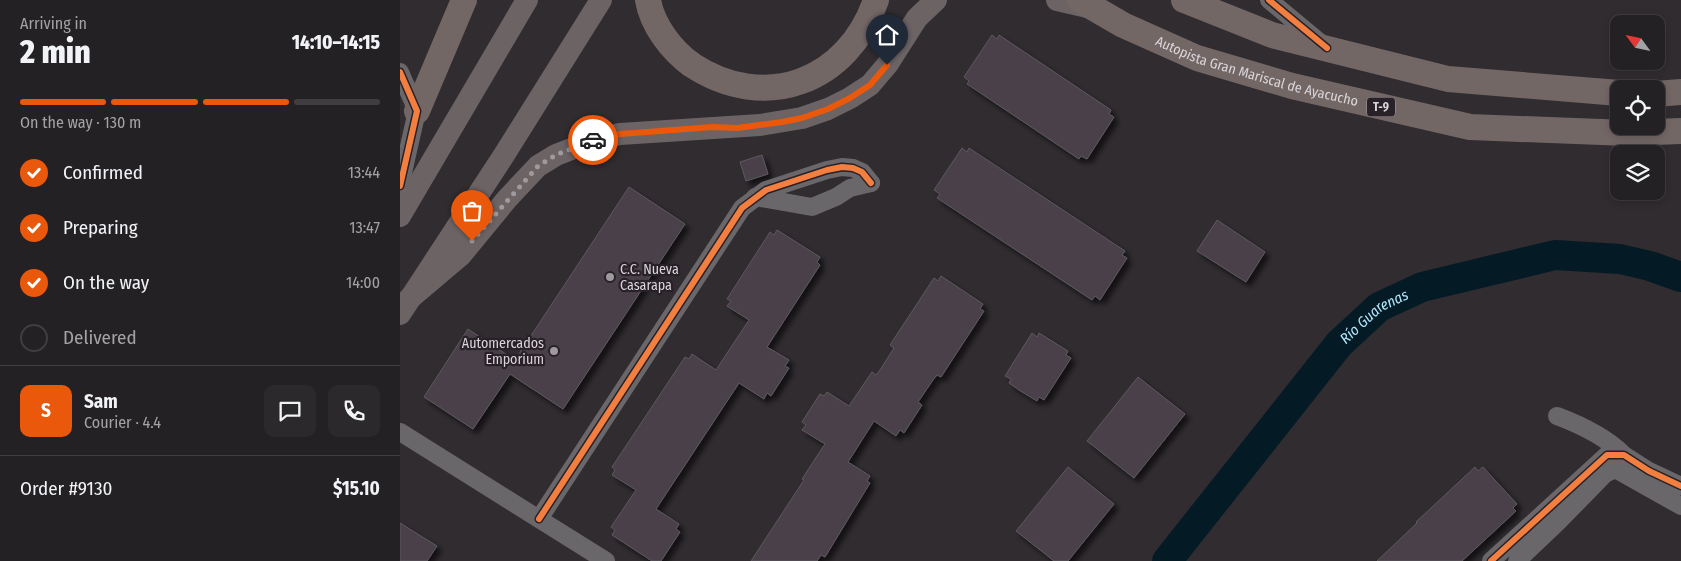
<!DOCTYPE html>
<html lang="en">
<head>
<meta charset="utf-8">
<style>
  body { margin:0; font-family:"Fira Sans Condensed",sans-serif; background:#2c292c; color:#f1f3f6; height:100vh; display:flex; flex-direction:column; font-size:19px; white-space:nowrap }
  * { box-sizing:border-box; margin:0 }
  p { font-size:16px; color:#a3a3a6 }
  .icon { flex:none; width:28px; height:28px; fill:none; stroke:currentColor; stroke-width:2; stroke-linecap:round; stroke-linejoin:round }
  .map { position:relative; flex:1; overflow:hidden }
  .details { display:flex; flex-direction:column; background:#242124; width:400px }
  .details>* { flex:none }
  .needle { width:32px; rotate:303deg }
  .controls { position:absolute; left:1210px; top:15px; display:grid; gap:10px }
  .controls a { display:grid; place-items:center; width:55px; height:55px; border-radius:10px; background:#242124; box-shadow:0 2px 8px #0003,0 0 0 1px #413e41; font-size:25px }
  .pin { position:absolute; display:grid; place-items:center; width:42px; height:42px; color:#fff; margin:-51px -21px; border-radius:50% 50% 50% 0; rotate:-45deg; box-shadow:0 0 5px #0007 }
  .pin .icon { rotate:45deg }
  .courier { position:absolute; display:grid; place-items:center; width:50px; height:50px; margin:-25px; border:4px solid #ea580c; border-radius:50%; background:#fff; color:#222; box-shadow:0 1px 6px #0007 }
  .headline em { font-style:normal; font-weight:800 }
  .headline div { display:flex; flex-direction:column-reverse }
  .headline { display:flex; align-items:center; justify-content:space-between; height:85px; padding:0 20px }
  h1 { font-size:32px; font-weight:800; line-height:38px }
  .bar { display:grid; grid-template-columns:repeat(4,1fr); gap:8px 5px; align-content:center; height:60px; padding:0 20px }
  .bar i { height:6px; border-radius:4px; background:#413e41 }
  .bar .active { background:#ea580c }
  .bar p { grid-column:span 4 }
  .line { display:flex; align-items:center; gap:12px; padding:0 20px; border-top:1px solid #413e41 }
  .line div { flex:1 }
  .round { display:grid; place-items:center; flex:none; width:52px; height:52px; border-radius:10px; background:#2c292c }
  ol { padding:0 20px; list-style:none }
  li { display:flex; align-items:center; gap:15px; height:55px }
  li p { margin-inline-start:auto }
  li .icon { padding:5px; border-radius:50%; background:#ea580c; color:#fff; stroke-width:4 }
  li:last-child { color:#a3a3a6 }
  li i { width:28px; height:28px; border:2px solid #413e41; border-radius:50% }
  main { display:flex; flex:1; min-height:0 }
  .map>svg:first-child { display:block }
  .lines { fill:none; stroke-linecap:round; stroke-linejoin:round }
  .river { stroke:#041b25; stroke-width:30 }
  .building { fill:#483f48; stroke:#5e5a5e; filter:url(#shadow) }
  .minor { stroke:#6a676a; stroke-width:18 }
  .major { stroke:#6c6365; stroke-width:22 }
  .highway { stroke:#736766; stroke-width:26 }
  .cycleway-casing { stroke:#282127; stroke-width:9 }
  .cycleway { stroke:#f27e40; stroke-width:6 }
  .done { stroke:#9e9a9e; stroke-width:5; stroke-dasharray:0 9 }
  .route { stroke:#ea580c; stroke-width:6 }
  .poi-dot { fill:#9e9a9e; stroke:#282127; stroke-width:2 }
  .labels { text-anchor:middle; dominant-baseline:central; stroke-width:4.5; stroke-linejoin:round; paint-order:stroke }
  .shield { fill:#282127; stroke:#a59fa4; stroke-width:1 }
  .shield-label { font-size:12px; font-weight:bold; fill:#dad5da }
  .street-label { font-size:14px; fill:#dad5da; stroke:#282127 }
  .poi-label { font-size:14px; fill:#dad5da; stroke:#282127; text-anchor:start }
  .water-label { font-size:15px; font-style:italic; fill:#b2e5fa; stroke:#282127 }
</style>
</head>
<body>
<main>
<section class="details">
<div class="headline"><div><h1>2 min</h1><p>Arriving in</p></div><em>14:10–14:15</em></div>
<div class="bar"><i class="active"></i><i class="active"></i><i class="active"></i><i></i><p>On the way · 130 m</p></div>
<ol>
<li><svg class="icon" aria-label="check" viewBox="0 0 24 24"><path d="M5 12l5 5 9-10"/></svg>Confirmed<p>13:44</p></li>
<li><svg class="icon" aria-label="check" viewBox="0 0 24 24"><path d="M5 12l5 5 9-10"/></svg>Preparing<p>13:47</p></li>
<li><svg class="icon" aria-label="check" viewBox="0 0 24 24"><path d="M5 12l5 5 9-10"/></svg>On the way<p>14:00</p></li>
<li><i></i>Delivered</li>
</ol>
<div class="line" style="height:90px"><b class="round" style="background:#ea580c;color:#fff">S</b><div><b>Sam</b><p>Courier · 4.4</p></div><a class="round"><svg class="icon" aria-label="chat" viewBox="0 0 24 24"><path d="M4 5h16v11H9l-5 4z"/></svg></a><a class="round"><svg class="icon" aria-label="phone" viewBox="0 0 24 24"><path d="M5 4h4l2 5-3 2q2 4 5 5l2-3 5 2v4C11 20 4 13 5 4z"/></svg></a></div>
<div class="line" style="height:65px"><div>Order #9130</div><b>$15.10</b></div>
</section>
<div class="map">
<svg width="1281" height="561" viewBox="0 0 1281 561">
  <defs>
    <filter id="shadow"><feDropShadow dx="4.5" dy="4.5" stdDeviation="2.5" flood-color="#0009"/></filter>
  </defs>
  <rect width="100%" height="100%" fill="#302c30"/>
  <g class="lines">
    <path class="river" id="s1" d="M 767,561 L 939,344 L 979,307 L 1022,287 L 1155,255 L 1220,259 L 1250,266 L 1281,277"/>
  </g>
  <g class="building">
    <polygon points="592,35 597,39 599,35 711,110 709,114 714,117 687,159 681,156 679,159 567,84 569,81 564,77"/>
    <polygon points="562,148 567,152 569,148 725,251 722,255 727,258 700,300 695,296 692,300 537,198 540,194 534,190"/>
    <polygon points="362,155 368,174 346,181 340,162"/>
    <polygon points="229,187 285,224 163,409 110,374 73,429 24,397 68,329 115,360"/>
    <polygon points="817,220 865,252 846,282 797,251"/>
    <polygon points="377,230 420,257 417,262 420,265 367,347 389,360 385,366 389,368 371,396 367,393 364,399 339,383 256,509 279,524 276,529 280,532 261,561 252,561 212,535 215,530 211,527 236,490 212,475 215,470 212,467 285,357 289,359 292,354 316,370 349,320 327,306 331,301 327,299 370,232 374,235"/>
    <polygon points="541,276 583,304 580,309 584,311 541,377 537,375 533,380 518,402 522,405 504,433 500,430 496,436 474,421 448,462 470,476 467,481 470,483 425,557 421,555 417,561 351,561 404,480 402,479 425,444 402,430 406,425 402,422 420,394 424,396 427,392 449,406 472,372 476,375 480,370 494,348 490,345 534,278 538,281"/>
    <polygon points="632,333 637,337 639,333 668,351 666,355 671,358 644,400 639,397 637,401 619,390 609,383 611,379 605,376"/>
    <polygon points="738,377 785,414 734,478 687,441"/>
    <polygon points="668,467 714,504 668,561 654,561 616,531"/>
    <polygon points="1075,467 1078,471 1083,467 1117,504 1113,508 1116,511 1062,561 977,561 1017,523 1016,522"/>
    <polygon points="0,523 37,546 27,561 0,561"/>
  </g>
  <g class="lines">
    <g class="minor">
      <polyline points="869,0 923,45"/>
      <polyline points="0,72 17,111 0,186"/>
      <polyline points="355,197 412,207 436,197 450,188 471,183"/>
      <path d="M 1157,416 C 1181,425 1206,437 1224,455"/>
      <polyline points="0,432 206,561"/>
      <polyline points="139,519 342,208 366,190 427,170 442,167 453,168 462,172 471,183"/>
      <polyline points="1091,561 1207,455 1224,455 1249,471 1281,486"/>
      <polyline points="1117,561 1158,522 1205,474 1215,469 1281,506"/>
    </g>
    <g class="major">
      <polyline points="657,0 696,9"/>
      <polyline points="0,216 127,0"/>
      <polyline points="9,299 61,255 107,199 138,166 156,155 197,139 220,134 360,125 402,118 428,109 450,98 470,85 487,65 517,18 536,0"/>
      <polyline points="0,314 104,155 201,0"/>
    </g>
    <g class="highway">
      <path d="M 248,0 C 252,25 272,51 292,65 C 365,113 448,82 476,0"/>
      <path id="s2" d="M 680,0 L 723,25 L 797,58 L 892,86 L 1070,127 L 1227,133 L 1281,131"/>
      <polyline points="784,0 872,35 1048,79 1219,93"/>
      <polyline points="1256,94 1281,92"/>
      <polyline points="17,111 64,0"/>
    </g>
    <g class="cycleway-casing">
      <g id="cycleway">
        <polyline points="869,0 927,48"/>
        <polyline points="0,72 17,111 0,186"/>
        <polyline points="139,519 342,208 366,190 427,170 442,167 453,168 462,172 471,183"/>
        <polyline points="1091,561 1207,455 1224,455 1249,471 1281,486"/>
      </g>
    </g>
    <use href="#cycleway" class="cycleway"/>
  </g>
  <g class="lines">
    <polyline class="done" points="72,241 138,166 156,155 193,140"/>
    <polyline class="route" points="193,140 220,134 313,127 337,128 382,122 402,118 428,109 450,98 470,85 487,65"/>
  </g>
  <g class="poi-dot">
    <circle cx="210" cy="277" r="5"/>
    <circle cx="154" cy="351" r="5"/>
  </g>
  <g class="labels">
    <rect class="shield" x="967" y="97.5" width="28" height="19" rx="4"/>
    <g class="shield-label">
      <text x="981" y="107">T-9</text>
    </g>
    <g class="street-label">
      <text stroke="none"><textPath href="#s2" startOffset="192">Autopista Gran Mariscal de Ayacucho</textPath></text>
    </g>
    <g class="poi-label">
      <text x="220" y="269">C.C. Nueva<tspan x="220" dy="16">Casarapa</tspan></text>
      <text x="144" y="343" text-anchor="end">Automercados<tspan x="144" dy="16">Emporium</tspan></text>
    </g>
    <g class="water-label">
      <text stroke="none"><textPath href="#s1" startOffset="322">Río Guarenas</textPath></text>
    </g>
  </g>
</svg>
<div class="controls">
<a><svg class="needle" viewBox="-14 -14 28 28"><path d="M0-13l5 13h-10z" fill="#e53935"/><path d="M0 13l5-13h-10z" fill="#a3a3a6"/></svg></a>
<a><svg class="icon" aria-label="locate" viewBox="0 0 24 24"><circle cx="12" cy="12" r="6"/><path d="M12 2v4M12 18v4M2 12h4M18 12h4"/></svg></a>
<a><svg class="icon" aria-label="layers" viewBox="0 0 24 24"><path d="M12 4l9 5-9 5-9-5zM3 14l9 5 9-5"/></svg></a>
</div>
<div class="pin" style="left:72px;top:241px;background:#ea580c"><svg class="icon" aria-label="bag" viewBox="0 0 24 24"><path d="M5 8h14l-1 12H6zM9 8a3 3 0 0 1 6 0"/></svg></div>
<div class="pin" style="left:487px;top:65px;background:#1f2937"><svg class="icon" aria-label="home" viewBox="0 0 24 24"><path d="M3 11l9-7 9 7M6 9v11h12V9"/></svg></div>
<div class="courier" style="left:193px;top:140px"><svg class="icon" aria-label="car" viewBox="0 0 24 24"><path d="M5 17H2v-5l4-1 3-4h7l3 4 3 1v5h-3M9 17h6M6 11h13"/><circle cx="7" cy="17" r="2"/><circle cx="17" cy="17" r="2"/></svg></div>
</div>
</main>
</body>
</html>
